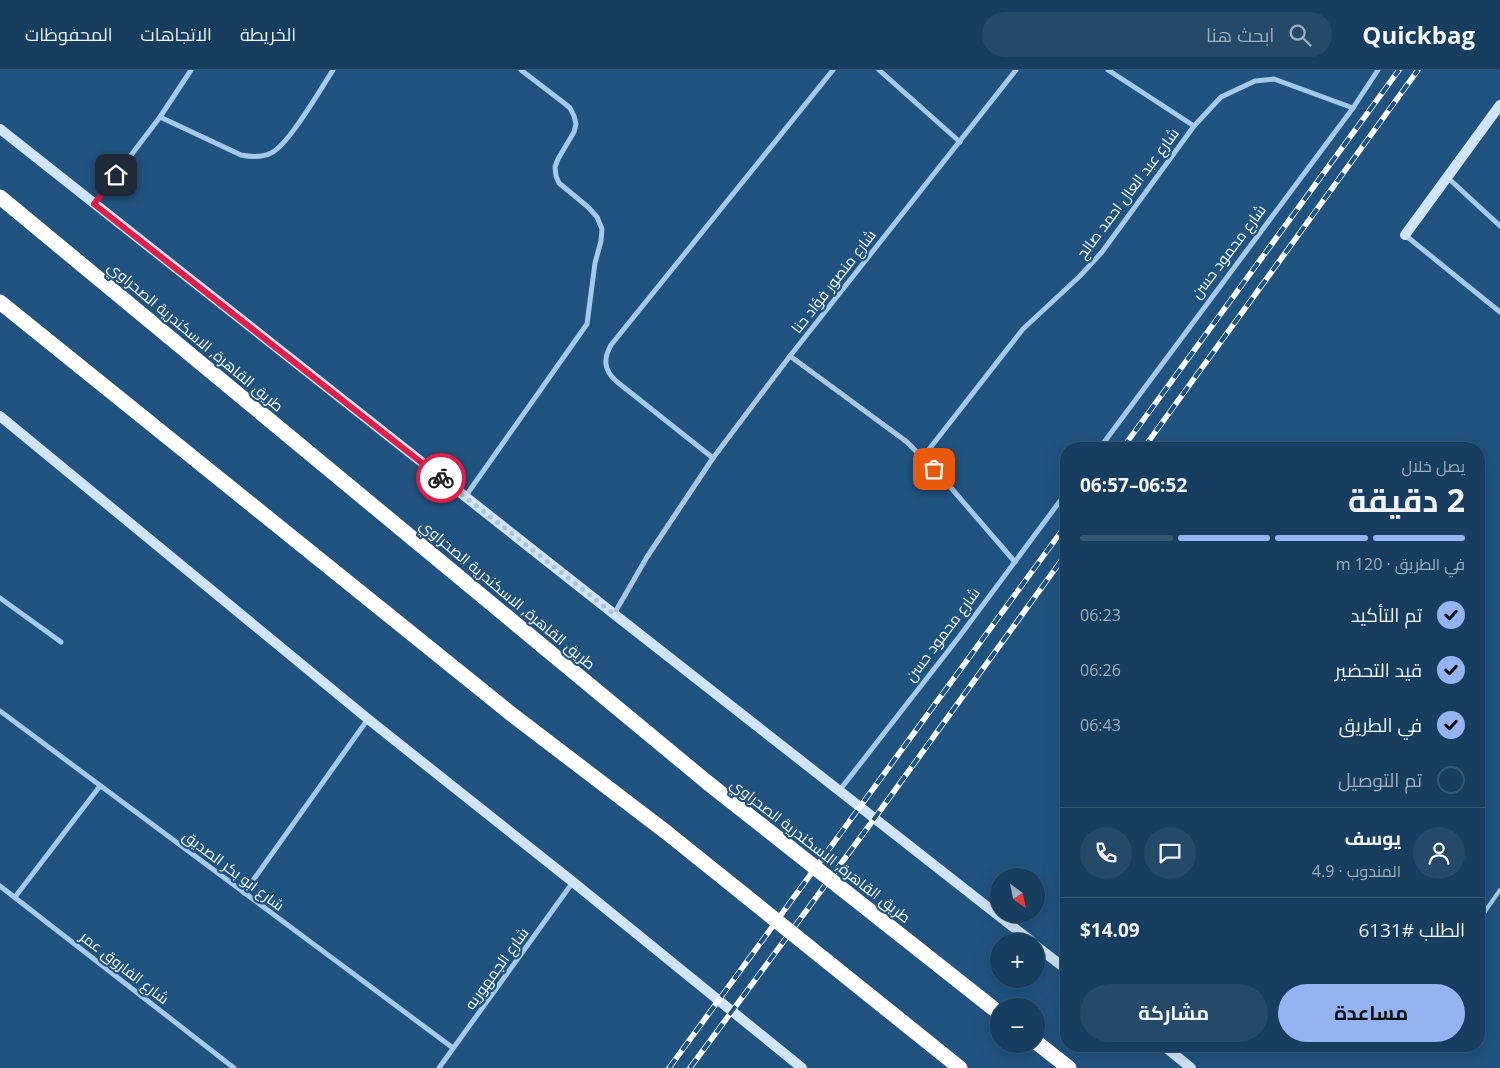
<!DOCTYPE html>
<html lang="ar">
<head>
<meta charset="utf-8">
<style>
  body { margin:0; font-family:"Open Sans",Cairo,sans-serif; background:#254968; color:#f1f3f6; direction:rtl; height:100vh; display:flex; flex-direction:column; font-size:19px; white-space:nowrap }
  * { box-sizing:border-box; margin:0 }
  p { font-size:16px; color:#9faebd }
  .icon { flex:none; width:28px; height:28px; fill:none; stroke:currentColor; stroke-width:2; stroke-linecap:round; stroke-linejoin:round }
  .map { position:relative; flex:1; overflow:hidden; direction:ltr }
  .drawer { position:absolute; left:1060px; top:372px; width:425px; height:610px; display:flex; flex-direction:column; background:#183e5f; border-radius:20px; box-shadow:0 5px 20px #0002,0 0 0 1px #365774; direction:rtl }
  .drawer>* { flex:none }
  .needle { width:32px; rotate:147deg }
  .fabs { position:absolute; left:990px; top:798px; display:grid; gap:10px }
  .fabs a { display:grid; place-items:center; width:55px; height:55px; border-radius:50%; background:#183e5f; box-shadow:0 5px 20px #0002,0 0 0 1px #365774; font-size:25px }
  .pin { position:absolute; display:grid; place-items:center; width:42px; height:42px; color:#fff; margin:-21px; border-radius:10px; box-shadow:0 2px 8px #0006 }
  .courier { position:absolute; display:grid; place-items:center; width:50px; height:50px; margin:-25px; border:4px solid #e11d48; border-radius:50%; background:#fff; color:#222; box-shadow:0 1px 6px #0007 }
  .overview em { font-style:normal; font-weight:700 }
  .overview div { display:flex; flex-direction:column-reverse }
  .overview { display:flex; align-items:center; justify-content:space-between; height:85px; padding:0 20px }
  h1 { font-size:32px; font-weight:700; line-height:38px }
  .bar { display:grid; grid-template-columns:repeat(4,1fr); gap:8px 5px; align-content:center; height:60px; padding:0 20px }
  .bar i { height:6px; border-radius:4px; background:#365774 }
  .bar .active { background:#95b2f1 }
  .bar p { grid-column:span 4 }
  .line { display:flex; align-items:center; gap:12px; padding:0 20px; border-top:1px solid #365774 }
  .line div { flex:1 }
  .round { display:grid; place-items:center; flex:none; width:52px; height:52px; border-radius:26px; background:#254968 }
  ol { padding:0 20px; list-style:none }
  li { display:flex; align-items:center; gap:15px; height:55px }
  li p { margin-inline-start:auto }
  li .icon { padding:5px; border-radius:50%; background:#95b2f1; color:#111; stroke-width:4 }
  li:last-child { color:#9faebd }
  li i { width:28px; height:28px; border:2px solid #365774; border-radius:50% }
  .button { display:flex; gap:10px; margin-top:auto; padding:10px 20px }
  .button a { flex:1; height:58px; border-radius:30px; background:#95b2f1; color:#111; font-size:20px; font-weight:700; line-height:58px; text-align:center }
  .button a+a { background:#254968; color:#f1f3f6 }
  header { display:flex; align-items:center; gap:30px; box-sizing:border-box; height:70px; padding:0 25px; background:#183e5f; border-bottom:1px solid #365774 }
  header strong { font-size:24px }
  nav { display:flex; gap:28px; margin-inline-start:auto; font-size:18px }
  .search { width:350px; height:45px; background:#254968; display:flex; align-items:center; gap:12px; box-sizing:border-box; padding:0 18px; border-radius:28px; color:#9faebd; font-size:19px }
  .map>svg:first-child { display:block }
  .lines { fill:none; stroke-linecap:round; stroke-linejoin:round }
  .lane { stroke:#a5c9e7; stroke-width:4 }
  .street { stroke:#a5c9e7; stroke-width:5 }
  .secondary { stroke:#cfe4f6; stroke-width:10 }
  .highway { stroke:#fff; stroke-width:15 }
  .rail-casing { stroke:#fff; stroke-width:5.5 }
  .rail { stroke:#20537f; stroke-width:4; stroke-dasharray:11; stroke-linecap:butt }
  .highway-bridge { stroke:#fff; stroke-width:15 }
  .done { stroke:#b1c3d2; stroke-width:5; stroke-dasharray:0 9 }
  .route { stroke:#e11d48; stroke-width:6 }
  .labels { text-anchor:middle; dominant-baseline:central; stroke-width:4.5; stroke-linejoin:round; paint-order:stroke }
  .street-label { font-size:15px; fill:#fff; stroke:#20537f }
</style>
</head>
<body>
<header>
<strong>Quickbag</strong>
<div class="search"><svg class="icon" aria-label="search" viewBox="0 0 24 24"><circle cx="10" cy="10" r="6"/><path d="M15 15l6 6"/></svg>ابحث هنا</div>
<nav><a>الخريطة</a><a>الاتجاهات</a><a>المحفوظات</a></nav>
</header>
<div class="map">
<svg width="1500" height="998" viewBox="0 0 1500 998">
  <rect width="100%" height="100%" fill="#20537f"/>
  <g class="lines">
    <g class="lane">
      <polyline points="1479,850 1500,820"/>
      <polyline points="1322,976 1326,978 1344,976"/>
    </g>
    <g class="street">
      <polyline points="879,0 960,72"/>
      <polyline points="1108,0 1194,56"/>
      <path d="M 160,47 L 241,85 C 251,87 261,88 271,83 C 288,76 321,18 333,0"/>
      <polyline points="1447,107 1500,156"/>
      <polyline points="94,134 160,47 191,0"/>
      <polyline points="1405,165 1500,242"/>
      <polyline points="790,286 907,372 946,412 1015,492"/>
      <polyline points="1099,379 1353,38 1378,0"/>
      <polyline points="923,387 1023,259 1080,206 1102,182 1194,56 1221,27 1255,11 1274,9 1353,38"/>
      <path d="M 713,388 L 616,311 C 604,300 603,289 611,275 L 833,0"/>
      <polyline points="465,427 587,254 595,193 601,171 602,159 597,147 588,137 559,113 556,106 555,97 558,89 574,62 576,54 574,46 570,38 564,33 521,0"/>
      <polyline points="0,528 61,572"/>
      <polyline points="614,544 647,487 713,388 790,286 1016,0"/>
      <polyline points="0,641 453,978"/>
      <polyline points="839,721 959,567 1066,423"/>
      <polyline points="0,816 234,998"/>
      <polyline points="244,823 368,649"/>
      <polyline points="15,827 100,716"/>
      <polyline points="439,998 573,812"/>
    </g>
    <g class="secondary">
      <polyline points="0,59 614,544 1031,871"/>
      <polyline points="1405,165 1500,35"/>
      <polyline points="0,346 368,649 573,812 802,998"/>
      <polyline points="1036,876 1066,899"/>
      <polyline points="1164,976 1191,998"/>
    </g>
    <g class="highway">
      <polyline points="0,127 708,713"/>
      <polyline points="0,232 510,643 666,762"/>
      <polyline points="1036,972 1069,998"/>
    </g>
    <g class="rail-casing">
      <g id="rail">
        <polyline points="1122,379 1399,0"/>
        <polyline points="1143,379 1418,0"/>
        <polyline points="669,998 1066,455"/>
        <polyline points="690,998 874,749 1066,484"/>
      </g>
    </g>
    <use href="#rail" class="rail"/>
    <g class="highway-bridge">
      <polyline points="708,713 999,943"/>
      <polyline points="666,762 960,998"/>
    </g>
  </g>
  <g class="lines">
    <polyline class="done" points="441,408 614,544 647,487 713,388 790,286 907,372 934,399"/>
    <polyline class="route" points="116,105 94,134 441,408"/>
  </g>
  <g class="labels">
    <g class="street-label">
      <text transform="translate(1127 123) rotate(-53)">شارع عبد العال احمد صالح</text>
      <text transform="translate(1228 181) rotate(-53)">شارع محمود حسن</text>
      <text transform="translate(833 211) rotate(-52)">شارع منصور فؤاد حنا</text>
      <text transform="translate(196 266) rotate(40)">طريق القاهرة, الاسكندرية الصحراوي</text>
      <text transform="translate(508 524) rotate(40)">طريق القاهرة, الاسكندرية الصحراوي</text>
      <text transform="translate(942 564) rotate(-53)">شارع محمود حسن</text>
      <text transform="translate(821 780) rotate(38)">طريق القاهرة, الاسكندرية الصحراوي</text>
      <text transform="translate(234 800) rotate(37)">شارع ابو بكر الصديق</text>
      <text transform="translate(125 897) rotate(38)">شارع الفاروق عمر</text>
      <text transform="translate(496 898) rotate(-54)">شارع الجمهوريه</text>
    </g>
  </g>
</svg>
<div class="fabs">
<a><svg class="needle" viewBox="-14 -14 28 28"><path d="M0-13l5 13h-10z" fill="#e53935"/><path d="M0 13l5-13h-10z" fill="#9faebd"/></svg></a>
<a>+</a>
<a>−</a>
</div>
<div class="pin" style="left:934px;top:399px;background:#ea580c"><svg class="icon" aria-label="bag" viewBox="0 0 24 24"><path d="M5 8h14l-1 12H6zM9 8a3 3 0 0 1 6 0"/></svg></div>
<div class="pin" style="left:116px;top:105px;background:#1f2937"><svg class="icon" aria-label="home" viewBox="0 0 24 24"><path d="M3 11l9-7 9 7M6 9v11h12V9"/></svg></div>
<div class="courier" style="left:441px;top:408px"><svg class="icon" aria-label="bike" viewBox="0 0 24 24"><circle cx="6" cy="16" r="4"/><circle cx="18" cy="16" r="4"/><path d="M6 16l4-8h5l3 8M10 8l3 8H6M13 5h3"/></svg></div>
<section class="drawer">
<div class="overview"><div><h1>2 دقيقة</h1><p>يصل خلال</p></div><em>06:52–06:57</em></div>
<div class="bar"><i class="active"></i><i class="active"></i><i class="active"></i><i></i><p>في الطريق · 120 m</p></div>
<ol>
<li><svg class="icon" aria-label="check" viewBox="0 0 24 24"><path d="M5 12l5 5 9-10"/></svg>تم التأكيد<p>06:23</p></li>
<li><svg class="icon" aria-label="check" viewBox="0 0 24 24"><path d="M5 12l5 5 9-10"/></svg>قيد التحضير<p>06:26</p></li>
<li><svg class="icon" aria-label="check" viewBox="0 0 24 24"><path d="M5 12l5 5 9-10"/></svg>في الطريق<p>06:43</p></li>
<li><i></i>تم التوصيل</li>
</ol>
<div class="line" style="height:90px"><a class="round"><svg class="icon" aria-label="person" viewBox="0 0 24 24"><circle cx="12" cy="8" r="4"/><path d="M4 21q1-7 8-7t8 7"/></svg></a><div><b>يوسف</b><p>المندوب · 4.9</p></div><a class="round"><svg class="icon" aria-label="chat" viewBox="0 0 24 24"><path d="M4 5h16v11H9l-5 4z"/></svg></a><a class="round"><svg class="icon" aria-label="phone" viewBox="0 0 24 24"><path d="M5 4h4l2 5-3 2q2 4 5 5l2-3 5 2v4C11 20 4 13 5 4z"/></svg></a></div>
<div class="line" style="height:65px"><div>الطلب #6131</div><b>$14.09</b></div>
<div class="button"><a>مساعدة</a><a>مشاركة</a></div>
</section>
</div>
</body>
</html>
